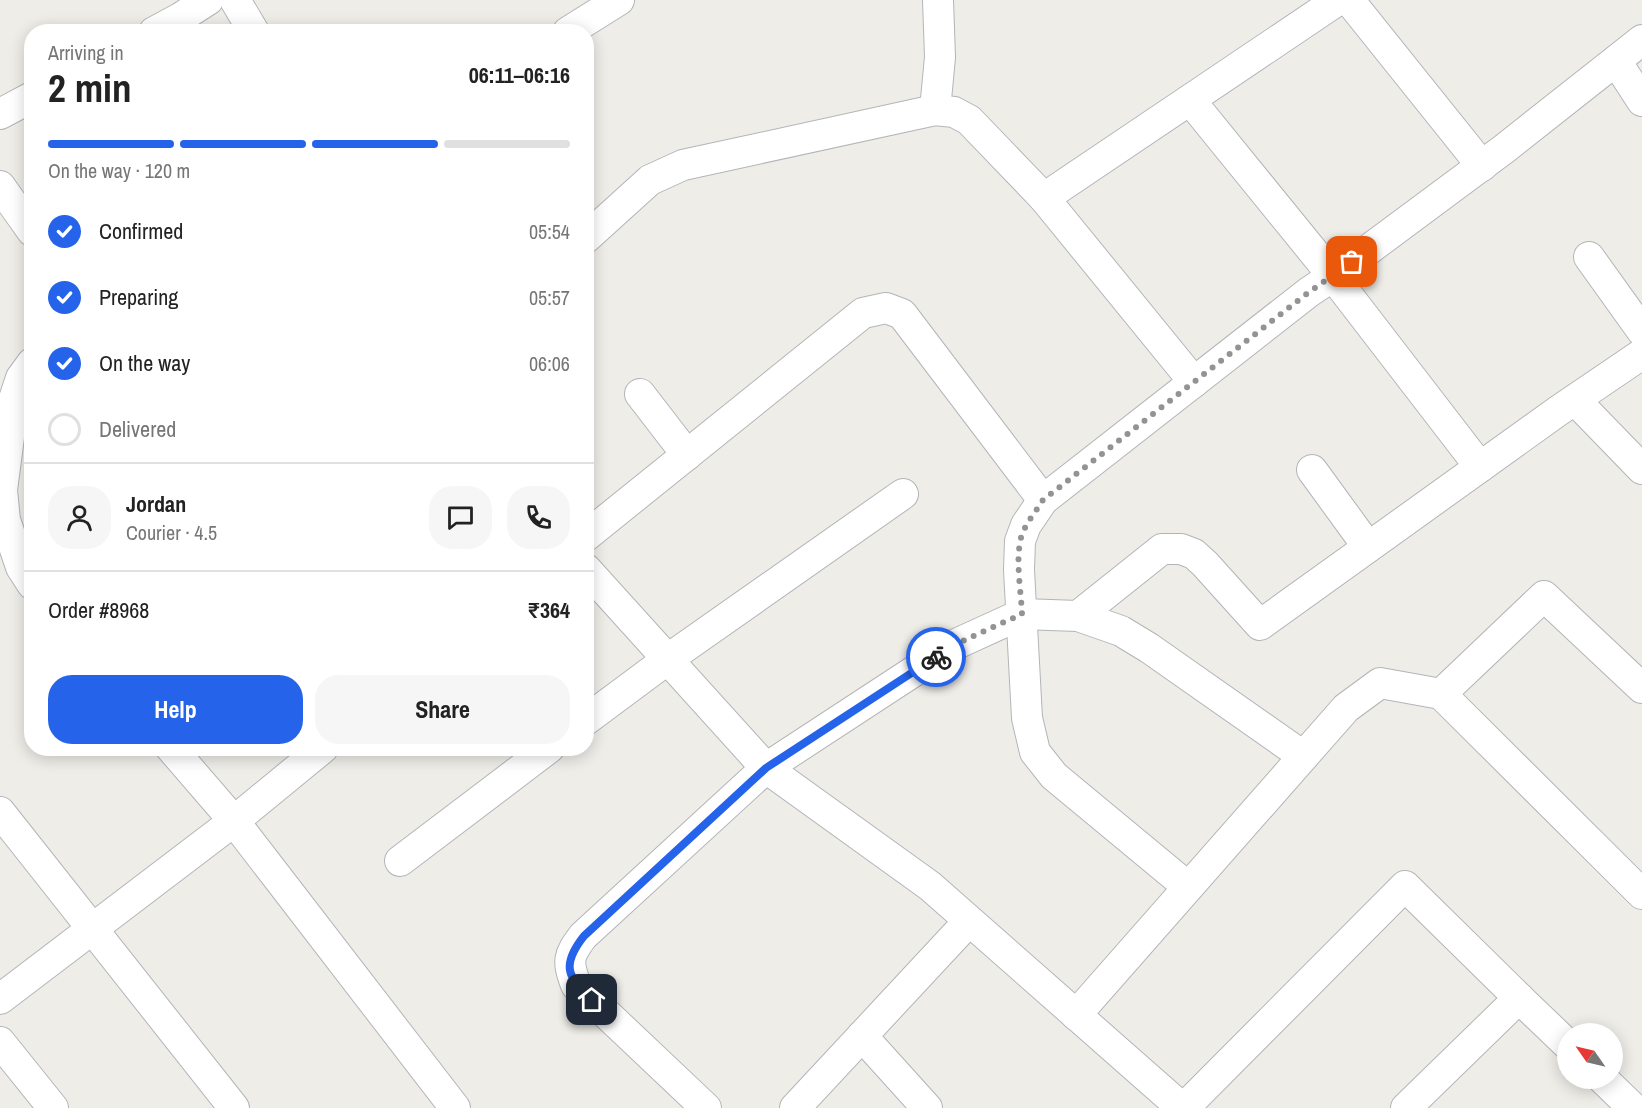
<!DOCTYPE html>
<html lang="en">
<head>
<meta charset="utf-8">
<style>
  body { margin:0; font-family:"Archivo Narrow",sans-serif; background:#f6f6f6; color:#222; height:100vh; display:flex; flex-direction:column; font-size:22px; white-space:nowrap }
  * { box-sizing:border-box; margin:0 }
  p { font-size:20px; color:#767676 }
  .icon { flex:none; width:33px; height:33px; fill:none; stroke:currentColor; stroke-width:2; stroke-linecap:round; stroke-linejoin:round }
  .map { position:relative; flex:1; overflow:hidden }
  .drawer { position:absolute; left:24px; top:24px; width:570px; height:732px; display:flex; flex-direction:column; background:#fff; border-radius:24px; box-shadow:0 3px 15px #0003 }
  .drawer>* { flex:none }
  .needle { width:39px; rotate:304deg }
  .fabs { position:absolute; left:1557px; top:1023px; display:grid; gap:12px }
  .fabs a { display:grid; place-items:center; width:66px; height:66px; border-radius:50%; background:#fff; box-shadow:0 3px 15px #0003; font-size:30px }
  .pin { position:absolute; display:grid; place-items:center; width:51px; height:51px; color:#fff; margin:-26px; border-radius:12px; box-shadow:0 3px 9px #0006 }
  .courier { position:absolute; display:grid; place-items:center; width:60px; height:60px; margin:-30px; border:4px solid #2563eb; border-radius:50%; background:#fff; color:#222; box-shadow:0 2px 8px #0007 }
  .headline em { font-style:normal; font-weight:800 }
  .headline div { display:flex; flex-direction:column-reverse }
  .headline { display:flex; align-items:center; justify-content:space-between; height:102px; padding:0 24px }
  h1 { font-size:39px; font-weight:800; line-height:45px }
  .bar { display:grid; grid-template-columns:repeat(4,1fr); gap:9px 6px; align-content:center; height:72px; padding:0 24px }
  .bar i { height:8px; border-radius:4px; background:#e0e0e0 }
  .bar .active { background:#2563eb }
  .bar p { grid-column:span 4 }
  .line { display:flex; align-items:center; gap:15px; padding:0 24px; border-top:2px solid #e0e0e0 }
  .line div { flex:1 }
  .round { display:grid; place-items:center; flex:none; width:63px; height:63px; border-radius:24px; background:#f6f6f6 }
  ol { padding:0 24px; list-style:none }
  li { display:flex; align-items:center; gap:18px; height:66px }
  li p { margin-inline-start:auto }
  li .icon { padding:6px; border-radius:50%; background:#2563eb; color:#fff; stroke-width:4 }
  li:last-child { color:#767676 }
  li i { width:33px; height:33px; border:3px solid #e0e0e0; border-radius:50% }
  .action { display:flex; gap:12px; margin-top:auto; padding:12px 24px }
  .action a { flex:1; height:69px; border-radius:24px; background:#2563eb; color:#fff; font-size:24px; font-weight:800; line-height:69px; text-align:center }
  .action a+a { background:#f6f6f6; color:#222 }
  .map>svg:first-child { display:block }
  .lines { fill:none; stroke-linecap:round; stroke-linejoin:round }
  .minor-casing { stroke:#b2b5b8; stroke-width:32 }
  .minor { stroke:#fff; stroke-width:30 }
  .done { stroke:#919394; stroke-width:6; stroke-dasharray:0 10.8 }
  .route { stroke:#2563eb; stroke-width:8 }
</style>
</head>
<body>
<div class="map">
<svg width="1642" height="1108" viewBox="0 0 1642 1108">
  <rect width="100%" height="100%" fill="#efede8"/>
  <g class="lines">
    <g class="minor-casing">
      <g id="minor">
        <polyline points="235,0 254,32"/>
        <polyline points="1349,0 1482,166"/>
        <polyline points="154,32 180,18 208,0"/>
        <polyline points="568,32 619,0"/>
        <polyline points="1616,61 1642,101"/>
        <polyline points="1190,100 1333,276 1480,467"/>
        <polyline points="935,110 940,57 938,0"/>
        <polyline points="0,114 32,97"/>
        <polyline points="0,186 32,231"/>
        <polyline points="1044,198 1338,0"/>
        <polyline points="586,238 650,180 683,165 935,110 954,112 969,120 1044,198 1194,382"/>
        <polyline points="1589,257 1642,331"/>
        <polyline points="32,363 21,378 14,399 2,490 5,520 21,567 32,584"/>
        <polyline points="640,394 687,455"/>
        <polyline points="1575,400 1642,469"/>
        <polyline points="1312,470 1368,547"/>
        <polyline points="1043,500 1026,525 1020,541 1019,570 1027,718 1035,752 1054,776 1188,887"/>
        <polyline points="586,536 863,313 886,308 902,314 1043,500 1309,292 1333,276 1504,149 1642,40"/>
        <polyline points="586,569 766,768 930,886 1182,1108"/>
        <polyline points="1078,616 1162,549 1181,549 1194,554 1205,564 1260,625 1558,411 1642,354"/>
        <polyline points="1441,694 1544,596 1642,688"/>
        <polyline points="586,720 668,659 903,494"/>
        <polyline points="171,748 234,821 455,1108"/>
        <polyline points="0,812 234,1108"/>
        <polyline points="400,861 549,748"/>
        <polyline points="0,999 234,821 323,748"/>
        <polyline points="1076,1015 1346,708 1380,683 1441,694 1642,894"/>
        <polyline points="862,1036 927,1108"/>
        <polyline points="0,1042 53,1108"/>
        <polyline points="1602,1078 1633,1108"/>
        <path d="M 706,1108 L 576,985 C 567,961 568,956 583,936 L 766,768 L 954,645 L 1022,614 L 1078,616 L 1121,631 L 1149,648 L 1303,756"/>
        <polyline points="795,1108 969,921"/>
        <polyline points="1184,1108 1405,886 1519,998"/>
        <polyline points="1406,1108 1519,998 1568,1045"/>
      </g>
    </g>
    <use href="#minor" class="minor"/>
  </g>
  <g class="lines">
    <path class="done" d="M 936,657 L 954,645 L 1022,614 C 1021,591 1016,565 1020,542 C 1023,526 1035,513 1043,500 L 1309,292 L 1352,262"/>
    <path class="route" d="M 592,1000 C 567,977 561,965 584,936 L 766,768 L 936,657"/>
  </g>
</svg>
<div class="fabs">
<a><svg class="needle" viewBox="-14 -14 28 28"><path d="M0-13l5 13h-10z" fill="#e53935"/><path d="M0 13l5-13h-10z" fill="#767676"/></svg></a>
</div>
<div class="pin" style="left:1352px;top:262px;background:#ea580c"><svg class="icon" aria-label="bag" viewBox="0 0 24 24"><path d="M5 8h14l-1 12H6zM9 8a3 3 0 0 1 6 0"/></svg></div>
<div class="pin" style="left:592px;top:1000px;background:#1f2937"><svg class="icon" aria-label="home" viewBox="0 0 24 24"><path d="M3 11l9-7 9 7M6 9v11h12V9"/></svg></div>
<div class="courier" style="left:936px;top:657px"><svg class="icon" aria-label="bike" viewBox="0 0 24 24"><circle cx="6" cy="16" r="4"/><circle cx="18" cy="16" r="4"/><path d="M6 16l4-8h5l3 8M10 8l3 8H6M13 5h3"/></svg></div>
<section class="drawer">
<div class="headline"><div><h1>2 min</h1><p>Arriving in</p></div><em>06:11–06:16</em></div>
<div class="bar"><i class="active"></i><i class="active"></i><i class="active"></i><i></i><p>On the way · 120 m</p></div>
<ol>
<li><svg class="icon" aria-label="check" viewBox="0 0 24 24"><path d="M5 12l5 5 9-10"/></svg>Confirmed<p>05:54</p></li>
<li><svg class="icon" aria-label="check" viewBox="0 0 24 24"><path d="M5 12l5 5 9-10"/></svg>Preparing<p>05:57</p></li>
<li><svg class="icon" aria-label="check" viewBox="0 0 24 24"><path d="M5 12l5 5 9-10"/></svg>On the way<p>06:06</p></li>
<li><i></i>Delivered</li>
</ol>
<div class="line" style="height:108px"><a class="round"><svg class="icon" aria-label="person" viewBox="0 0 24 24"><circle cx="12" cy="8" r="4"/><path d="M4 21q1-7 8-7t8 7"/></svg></a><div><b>Jordan</b><p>Courier · 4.5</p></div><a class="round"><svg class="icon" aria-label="chat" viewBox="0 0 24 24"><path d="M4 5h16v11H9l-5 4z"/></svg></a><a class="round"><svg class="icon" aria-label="phone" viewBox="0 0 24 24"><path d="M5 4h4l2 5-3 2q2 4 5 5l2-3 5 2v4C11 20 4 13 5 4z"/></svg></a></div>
<div class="line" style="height:78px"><div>Order #8968</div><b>₹364</b></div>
<div class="action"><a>Help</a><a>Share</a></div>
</section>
</div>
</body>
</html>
